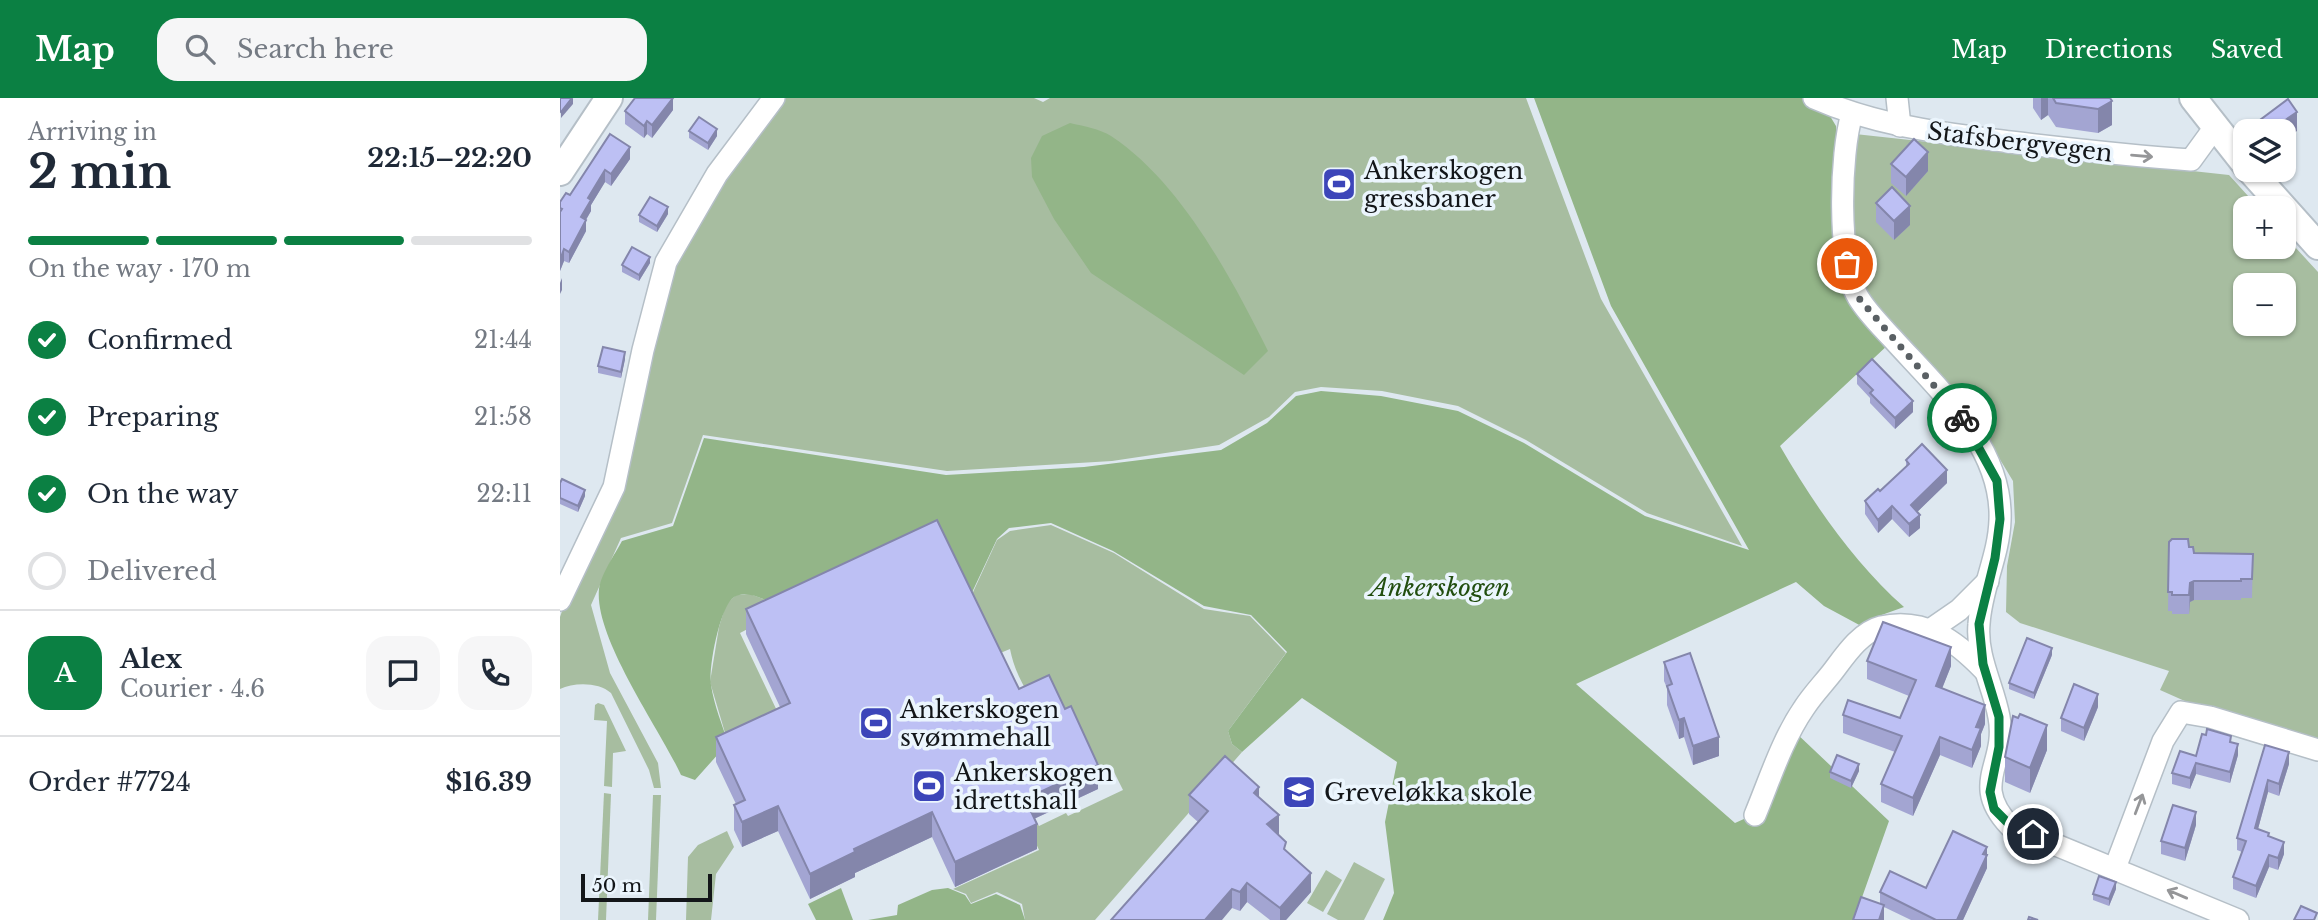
<!DOCTYPE html>
<html lang="en">
<head>
<meta charset="utf-8">
<style>
  body { margin:0; font-family:"Libre Baskerville",serif; background:#f6f6f7; color:#1f2937; height:100vh; display:flex; flex-direction:column; font-size:26px; white-space:nowrap }
  * { box-sizing:border-box; margin:0 }
  p { font-size:23px; color:#747a83 }
  .icon { flex:none; width:38px; height:38px; fill:none; stroke:currentColor; stroke-width:2; stroke-linecap:round; stroke-linejoin:round }
  .map { position:relative; flex:1; overflow:hidden }
  .side { display:flex; flex-direction:column; background:#fff; width:560px }
  .side>* { flex:none }
  .tools { position:absolute; left:1673px; top:21px; display:grid; gap:14px }
  .tools a { display:grid; place-items:center; width:63px; height:63px; border-radius:14px; background:#fff; box-shadow:0 2px 5px #0004; font-size:35px }
  .scale { position:absolute; left:21px; bottom:18px; width:131px; box-sizing:border-box; padding-left:7px; border:4px solid #131619; border-top:0; font-size:19px; line-height:24px; white-space:nowrap; color:#131619; -webkit-text-stroke:5px #ebf5fd; paint-order:stroke }
  .pin { position:absolute; display:grid; place-items:center; width:60px; height:60px; color:#fff; margin:-30px; border:4px solid #fff; border-radius:50%; box-shadow:0 2px 7px #0007 }
  .courier { position:absolute; display:grid; place-items:center; width:70px; height:70px; margin:-35px; border:5px solid #0b8043; border-radius:50%; background:#fff; color:#222; box-shadow:0 2px 9px #0007 }
  .headline em { font-style:normal; font-weight:800 }
  .headline div { display:flex; flex-direction:column-reverse }
  .headline { display:flex; align-items:center; justify-content:space-between; height:119px; padding:0 28px }
  h1 { font-size:46px; font-weight:800; line-height:52px }
  .bar { display:grid; grid-template-columns:repeat(4,1fr); gap:10px 7px; align-content:center; height:84px; padding:0 28px }
  .bar i { height:9px; border-radius:5px; background:#e0e1e3 }
  .bar .selected { background:#0b8043 }
  .bar p { grid-column:span 4 }
  .line { display:flex; align-items:center; gap:18px; padding:0 28px; border-top:2px solid #e0e1e3 }
  .line div { flex:1 }
  .round { display:grid; place-items:center; flex:none; width:74px; height:74px; border-radius:21px; background:#f6f6f7 }
  ol { padding:0 28px; list-style:none }
  li { display:flex; align-items:center; gap:21px; height:77px }
  li p { margin-inline-start:auto }
  li .icon { padding:7px; border-radius:50%; background:#0b8043; color:#fff; stroke-width:4 }
  li:last-child { color:#747a83 }
  li i { width:38px; height:38px; border:4px solid #e0e1e3; border-radius:50% }
  header { display:flex; align-items:center; gap:42px; box-sizing:border-box; height:98px; padding:0 35px; background:#0b8043; color:#fff }
  header strong { font-size:33px }
  nav { display:flex; gap:38px; margin-inline-start:auto; font-size:24px }
  .search { width:490px; height:63px; background:#f6f6f7; display:flex; align-items:center; gap:18px; box-sizing:border-box; padding:0 24px; border-radius:21px; color:#747a83; font-size:26px }
  main { display:flex; flex:1; min-height:0 }
  .map>svg:first-child { display:block }
  .green { fill:#a7bda0; fill-rule:evenodd }
  .forest { fill:#93b588 }
  .lines { fill:none; stroke-linecap:round; stroke-linejoin:round }
  .minor-casing { stroke:#b5bfc7; stroke-width:24 }
  .major-casing { stroke:#b5bfc7; stroke-width:30 }
  .minor { stroke:#fff; stroke-width:21 }
  .major { stroke:#fff; stroke-width:26 }
  .wall { fill:#a3a5d2 }
  .shaded-wall { fill:#8486ab }
  .building { fill:#bdc0f4; stroke:#8486ab; stroke-width:2 }
  .oneway { stroke:#959698 }
  .done { stroke:#5a6064; stroke-width:7; stroke-dasharray:0 12.6 }
  .route { stroke:#0b8043; stroke-width:9 }
  .labels { text-anchor:middle; dominant-baseline:central; stroke-width:7; stroke-linejoin:round; paint-order:stroke }
  .street-label { font-size:24px; fill:#131619; stroke:#ebf5fd }
  .poi-label { font-size:24px; fill:#131619; stroke:#ebf5fd; text-anchor:start }
  .park-label { font-size:24px; font-style:italic; fill:#224e0f; stroke:#ebf5fd }
</style>
</head>
<body>
<header>
<strong>Map</strong>
<div class="search"><svg class="icon" aria-label="search" viewBox="0 0 24 24"><circle cx="10" cy="10" r="6"/><path d="M15 15l6 6"/></svg>Search here</div>
<nav><a>Map</a><a>Directions</a><a>Saved</a></nav>
</header>
<main>
<section class="side">
<div class="headline"><div><h1>2 min</h1><p>Arriving in</p></div><em>22:15–22:20</em></div>
<div class="bar"><i class="selected"></i><i class="selected"></i><i class="selected"></i><i></i><p>On the way · 170 m</p></div>
<ol>
<li><svg class="icon" aria-label="check" viewBox="0 0 24 24"><path d="M5 12l5 5 9-10"/></svg>Confirmed<p>21:44</p></li>
<li><svg class="icon" aria-label="check" viewBox="0 0 24 24"><path d="M5 12l5 5 9-10"/></svg>Preparing<p>21:58</p></li>
<li><svg class="icon" aria-label="check" viewBox="0 0 24 24"><path d="M5 12l5 5 9-10"/></svg>On the way<p>22:11</p></li>
<li><i></i>Delivered</li>
</ol>
<div class="line" style="height:126px"><b class="round" style="background:#0b8043;color:#fff">A</b><div><b>Alex</b><p>Courier · 4.6</p></div><a class="round"><svg class="icon" aria-label="chat" viewBox="0 0 24 24"><path d="M4 5h16v11H9l-5 4z"/></svg></a><a class="round"><svg class="icon" aria-label="phone" viewBox="0 0 24 24"><path d="M5 4h4l2 5-3 2q2 4 5 5l2-3 5 2v4C11 20 4 13 5 4z"/></svg></a></div>
<div class="line" style="height:91px"><div>Order #7724</div><b>$16.39</b></div>
</section>
<div class="map">
<svg width="1758" height="822" viewBox="0 0 1758 822">
  <rect width="100%" height="100%" fill="#dee8f0"/>
  <g class="green">
    <path d="M 222,0 L 474,0 L 483,4 L 490,0 L 966,0 L 1041,201 L 1182,448 L 1087,415 L 966,342 L 898,308 L 822,293 L 761,289 L 735,294 L 709,319 L 659,347 L 552,363 L 387,373 L 143,337 L 112,425 L 61,440 L 31,507 L 50,575 L 98,665 L 101,690 L 94,690 L 89,672 L 51,595 C 39,584 14,584 0,591 L 0,519 L 11,487 L 38,431 L 111,169 L 158,85 Z"/>
    <path d="M 1295,36 L 1669,77 L 1699,110 L 1685,110 L 1685,149 L 1724,149 L 1724,137 L 1758,174 L 1758,644 L 1627,604 L 1600,592 L 1609,573 L 1460,525 L 1446,514 L 1447,468 L 1455,424 L 1453,383 L 1413,317 L 1310,204 C 1286,150 1292,94 1295,36 ZM 1685,187 L 1724,187 L 1724,226 L 1685,226 Z"/>
    <path d="M 491,427 L 554,455 L 644,511 L 690,518 L 726,555 L 668,633 L 672,646 L 682,654 L 535,822 L 465,822 L 462,806 L 437,794 L 411,805 L 406,796 L 393,791 L 479,752 L 467,726 L 475,722 L 479,728 L 506,715 L 508,718 L 563,692 L 554,674 L 544,678 L 538,665 L 527,667 C 497,632 459,598 450,551 L 433,558 L 408,505 L 437,442 L 450,433 Z"/>
    <polygon points="190,496 206,502 211,519 180,535 219,617 168,645 150,584 159,529 166,506 176,497"/>
    <polygon points="38,605 44,607 66,653 53,655 52,689 44,688 47,623 34,622 35,607"/>
    <polygon points="44,695 51,696 46,822 38,822"/>
    <polygon points="93,697 101,697 96,822 88,822"/>
    <polygon points="167,733 174,749 156,776 151,822 126,822 128,759 138,747"/>
    <polygon points="794,764 825,781 804,822 778,822 767,816"/>
    <polygon points="766,772 782,782 763,814 747,805"/>
  </g>
  <g class="forest">
    <path d="M 974,0 L 1247,0 L 1264,8 L 1276,28 L 1284,168 L 1330,245 L 1220,348 C 1253,405 1294,465 1344,509 L 1316,519 L 1303,529 L 1264,508 L 1236,484 L 1016,586 L 1175,725 L 1204,712 L 1235,634 L 1329,723 L 1294,822 L 823,822 L 834,795 L 825,724 L 837,664 L 742,600 L 682,654 L 672,646 L 668,633 L 727,554 L 691,517 L 644,508 L 553,453 L 491,425 L 449,430 L 437,441 L 408,503 L 211,519 L 206,502 C 196,498 184,493 174,499 C 160,508 148,570 151,587 C 154,607 162,626 168,645 L 135,682 L 121,677 C 100,631 34,540 39,491 C 41,476 55,456 62,443 L 113,428 L 144,340 L 386,377 L 524,369 L 661,352 L 707,325 L 736,298 L 761,293 L 821,298 L 898,313 L 964,345 L 1085,418 L 1189,452 L 1051,208 Z"/>
    <path d="M 510,25 C 523,28 540,31 551,38 C 621,84 672,181 708,253 L 684,277 L 531,175 L 494,121 L 472,79 L 471,60 L 482,38 Z"/>
    <polygon points="281,790 293,822 256,822 248,806"/>
    <polygon points="388,790 405,797 411,806 436,796 460,807 465,822 308,822 337,817 338,807 372,792"/>
  </g>
  <g class="lines">
    <g class="minor-casing">
      <g id="minor">
        <path d="M 1254,0 C 1317,28 1382,35 1450,44 C 1510,51 1570,58 1631,62 L 1655,29"/>
        <polyline points="1337,0 1340,28"/>
        <path d="M 1292,16 C 1280,55 1277,164 1298,199 C 1306,213 1320,227 1332,240 C 1377,290 1443,348 1440,422 C 1439,458 1421,490 1419,526 C 1416,559 1433,587 1439,619 C 1448,666 1409,685 1450,728 L 1678,822"/>
        <polyline points="0,502 54,389 83,252 106,164 157,76 214,0"/>
        <polyline points="1370,532 1399,512 1428,483"/>
        <path d="M 1195,717 C 1210,681 1222,642 1244,610 C 1253,596 1265,584 1274,572 C 1286,556 1301,534 1321,529 C 1364,519 1396,543 1424,572"/>
        <polyline points="1555,770 1603,643 1621,614 1650,619 1758,652"/>
      </g>
    </g>
    <g class="major-casing">
      <g id="major">
        <polyline points="1633,0 1685,66"/>
        <polyline points="1690,72 1758,148"/>
        <polyline points="0,74 49,0"/>
      </g>
    </g>
    <use href="#minor" class="minor"/>
    <use href="#major" class="major"/>
  </g>
  <g class="wall">
    <polygon points="1473,0 1550,0 1552,27 1538,35 1496,29 1488,17 1481,22 1473,10"/>
    <polygon points="113,12 92,40 87,36 84,40 65,26 65,13"/>
    <polygon points="129,33 157,38 148,52 129,40"/>
    <polygon points="50,36 70,61 51,88 45,84 31,107 31,113 26,122 26,133 9,165 4,163 0,173 0,104 10,97"/>
    <polygon points="1331,66 1368,73 1346,98 1331,85"/>
    <polygon points="1316,105 1350,127 1334,142 1316,124"/>
    <polygon points="108,116 97,134 79,124 79,117"/>
    <polygon points="90,165 79,183 62,174 62,167"/>
    <polygon points="65,261 61,280 38,275 38,268"/>
    <polygon points="1297,276 1353,314 1335,331 1310,305 1310,300 1297,286"/>
    <polygon points="1346,362 1387,385 1357,414 1360,430 1349,439 1332,421 1318,435 1305,416 1305,403 1320,393 1346,369"/>
    <polygon points="0,385 25,398 18,414 0,406"/>
    <polygon points="1609,444 1629,449 1634,455 1693,456 1692,500 1681,500 1681,502 1634,502 1630,504 1629,516 1612,516 1612,513 1608,513"/>
    <polygon points="186,511 459,591 538,691 474,721 477,751 395,789 372,739 295,775 295,779 250,801 218,733 182,749 174,732 174,707 176,706 156,664 156,639 220,609 186,536"/>
    <polygon points="1492,557 1474,601 1449,591 1449,585"/>
    <polygon points="1307,563 1391,568 1382,590 1425,626 1421,636 1421,648 1412,670 1380,657 1353,718 1321,704 1321,686 1335,654 1283,635 1283,617 1340,620 1349,598 1307,581"/>
    <polygon points="1104,564 1159,658 1133,667 1124,639 1119,641 1107,607 1107,590 1104,583"/>
    <polygon points="1538,609 1524,643 1501,633 1501,620"/>
    <polygon points="1458,620 1487,652 1470,695 1445,684 1445,659"/>
    <polygon points="1671,644 1678,657 1670,685 1636,676 1630,691 1612,686 1612,675 1636,658"/>
    <polygon points="1705,647 1729,666 1719,698 1708,694 1698,731 1709,738 1724,756 1718,772 1709,769 1696,800 1673,791 1673,779 1682,754 1677,752 1677,740"/>
    <polygon points="1299,673 1291,690 1270,680 1270,674"/>
    <polygon points="629,697 699,699 719,736 718,736 726,754 751,794 726,822 710,822 687,804 680,813 672,810 638,724 629,716"/>
    <polygon points="1636,727 1625,763 1601,756 1601,743"/>
    <polygon points="1427,749 1427,770 1403,822 1351,822 1324,809 1324,820 1320,805 1320,794 1366,790"/>
    <polygon points="1556,791 1549,808 1533,802 1533,796"/>
  </g>
  <g class="shaded-wall">
    <polygon points="13,0 13,6 1,20 1,14"/>
    <polygon points="113,0 113,12 92,40 92,27"/>
    <polygon points="1481,0 1488,0 1488,17 1481,22"/>
    <polygon points="1552,3 1552,27 1538,35 1538,11"/>
    <polygon points="1737,14 1737,33 1728,39 1728,54 1724,58 1724,33 1721,25"/>
    <polygon points="87,23 87,36 84,40 84,28"/>
    <polygon points="157,31 157,38 148,52 148,45"/>
    <polygon points="70,49 70,61 51,88 51,76"/>
    <polygon points="1368,54 1368,73 1346,98 1346,79"/>
    <polygon points="45,72 45,84 31,107 31,113 21,130 21,119 28,100"/>
    <polygon points="1350,108 1350,127 1334,142 1334,123"/>
    <polygon points="108,109 108,116 97,134 97,128"/>
    <polygon points="26,122 26,133 9,165 9,154"/>
    <polygon points="4,151 4,163 0,173 0,162"/>
    <polygon points="90,159 90,165 79,183 79,177"/>
    <polygon points="2,180 2,192 0,196 0,185"/>
    <polygon points="65,254 65,261 61,280 61,274"/>
    <polygon points="1353,303 1353,314 1335,331 1335,320"/>
    <polygon points="1387,372 1387,385 1351,420 1351,407"/>
    <polygon points="25,392 25,398 18,414 18,408"/>
    <polygon points="1332,408 1332,421 1318,435 1318,422"/>
    <polygon points="1360,417 1360,430 1349,439 1349,426"/>
    <polygon points="1634,483 1634,502 1630,504 1629,516 1630,485"/>
    <polygon points="1391,549 1391,568 1376,606 1376,588"/>
    <polygon points="1492,550 1492,557 1474,601 1474,595"/>
    <polygon points="1538,596 1538,609 1524,643 1524,630"/>
    <polygon points="1425,607 1425,626 1421,636 1421,648 1412,670 1412,652 1416,629"/>
    <polygon points="1124,620 1124,639 1119,641 1119,622"/>
    <polygon points="1487,627 1487,652 1470,695 1470,670"/>
    <polygon points="1159,639 1159,658 1133,667 1133,648"/>
    <polygon points="1380,639 1380,657 1353,718 1353,700"/>
    <polygon points="1678,646 1678,657 1670,685 1670,674"/>
    <polygon points="1729,654 1729,666 1719,698 1719,686"/>
    <polygon points="1636,665 1636,676 1630,691 1630,680"/>
    <polygon points="1299,666 1299,673 1291,690 1291,683"/>
    <polygon points="538,667 538,691 465,725 465,701"/>
    <polygon points="1708,682 1708,694 1695,742 1695,730"/>
    <polygon points="699,689 699,708 694,695"/>
    <polygon points="218,708 218,733 182,749 182,724"/>
    <polygon points="372,714 372,739 295,775 295,779 250,801 250,776 294,751"/>
    <polygon points="1636,714 1636,727 1625,763 1625,750"/>
    <polygon points="719,717 719,736 707,745 707,726"/>
    <polygon points="477,726 477,751 395,789 395,764"/>
    <polygon points="1724,744 1724,756 1718,772 1718,760"/>
    <polygon points="1427,749 1427,770 1403,822 1397,822"/>
    <polygon points="1709,757 1709,769 1696,800 1696,788"/>
    <polygon points="751,775 751,794 726,822 720,822 720,810"/>
    <polygon points="1556,784 1556,791 1549,808 1549,801"/>
    <polygon points="687,785 687,804 680,813 680,794"/>
    <polygon points="672,791 672,810 662,822 645,822"/>
    <polygon points="1324,807 1324,822 1319,822"/>
  </g>
  <g class="building">
    <polygon points="0,0 12,0 1,14 0,13"/>
    <polygon points="75,0 113,0 92,27 87,23 84,28 65,13"/>
    <polygon points="1493,0 1550,0 1552,3 1538,11 1496,5"/>
    <polygon points="1728,1 1737,14 1721,25 1728,35 1724,39 1724,33 1696,33 1692,28"/>
    <polygon points="139,19 157,31 148,45 129,33"/>
    <polygon points="50,36 70,49 51,76 45,72 28,100 31,102 21,119 26,122 9,154 4,151 0,162 0,114 2,111 0,110 0,104 6,95 10,97"/>
    <polygon points="1354,41 1368,54 1346,79 1331,66"/>
    <polygon points="1332,89 1350,108 1334,123 1316,105"/>
    <polygon points="90,99 108,109 97,128 79,117"/>
    <polygon points="72,149 90,159 79,177 62,167"/>
    <polygon points="43,249 65,254 61,274 38,268"/>
    <polygon points="1312,261 1353,303 1335,320 1310,295 1313,292 1297,276"/>
    <polygon points="1362,346 1387,372 1351,407 1360,417 1349,426 1332,408 1318,422 1305,403 1318,391 1320,393 1349,366 1346,362"/>
    <polygon points="2,381 25,392 18,408 0,400 0,385"/>
    <polygon points="377,422 459,591 489,577 505,611 511,608 538,667 465,701 477,726 395,764 372,714 294,751 295,754 250,776 218,708 182,724 174,707 185,702 156,639 230,605 186,511"/>
    <polygon points="1612,441 1628,441 1629,449 1633,449 1634,455 1693,456 1692,481 1681,481 1681,483 1634,483 1630,485 1629,497 1612,497 1612,494 1608,494 1609,444"/>
    <polygon points="1323,524 1391,549 1376,588 1425,607 1416,629 1421,630 1412,652 1380,639 1353,700 1321,686 1342,638 1283,617 1288,602 1340,620 1356,582 1307,563"/>
    <polygon points="1467,540 1492,550 1474,595 1449,585"/>
    <polygon points="1130,555 1159,639 1133,648 1124,620 1119,622 1107,588 1112,586 1104,564"/>
    <polygon points="1514,586 1538,596 1524,630 1501,620"/>
    <polygon points="1460,616 1487,627 1470,670 1445,659 1453,618 1458,620"/>
    <polygon points="1647,631 1671,638 1670,644 1678,646 1670,674 1636,665 1630,680 1612,675 1620,653 1636,658 1642,636 1646,637"/>
    <polygon points="1705,647 1729,654 1719,686 1708,682 1695,730 1709,735 1708,738 1724,744 1718,760 1709,757 1696,788 1673,779 1686,743 1677,740"/>
    <polygon points="1277,657 1299,666 1291,683 1270,674"/>
    <polygon points="665,658 699,689 694,695 719,717 707,726 726,744 724,751 751,775 720,810 687,785 680,794 672,791 645,822 551,822 648,713 629,697"/>
    <polygon points="1613,707 1636,714 1625,750 1601,743"/>
    <polygon points="1393,733 1427,749 1423,756 1427,757 1397,822 1376,822 1320,794 1330,773 1366,790"/>
    <polygon points="1539,778 1556,784 1549,801 1533,796"/>
    <polygon points="1301,799 1324,807 1319,822 1293,822"/>
    <polygon points="1741,808 1757,815 1754,822 1734,822"/>
    <polygon points="1469,819 1478,822 1468,822"/>
  </g>
  <defs><path id="oneway-shaft" d="M-6 0H5M1.5-3L5.5 0L1.5 3" fill="none" stroke-width="1.6" stroke-linecap="round" stroke-linejoin="round" transform="scale(1.75)"/></defs>
  <g class="oneway">
    <use href="#oneway-shaft" transform="translate(1582 58) rotate(5)"/>
    <use href="#oneway-shaft" transform="translate(1579 706) rotate(-69)"/>
    <use href="#oneway-shaft" transform="translate(1617 796) rotate(-157)"/>
  </g>
  <g class="lines">
    <polyline class="done" points="1287,166 1297,198 1402,320"/>
    <polyline class="route" points="1402,320 1437,383 1440,421 1435,460 1419,526 1423,566 1439,619 1439,649 1430,694 1434,711 1450,727 1473,736"/>
  </g>
  <defs>
    <g id="stadium-square" transform="scale(1.75)"><rect x="-9" y="-9" width="18" height="18" rx="4" fill="#3c45b9" stroke="#ebf5fd"/><path d="M0-5a6.5 5 0 1 0 0 10a6.5 5 0 1 0 0-10ZM-3.5-1.8h7v3.6h-7Z" fill="#fff"/></g>
    <g id="school-square" transform="scale(1.75)"><rect x="-9" y="-9" width="18" height="18" rx="4" fill="#3c45b9" stroke="#ebf5fd"/><path d="M0-5L7-2L0 1L-7-2ZM-4 1L0 2.5L4 1V4Q0 6-4 4Z" fill="#fff"/></g>
  </defs>
  <g fill-rule="evenodd">
    <use href="#stadium-square" x="779" y="86"/>
    <use href="#stadium-square" x="316" y="625"/>
    <use href="#stadium-square" x="369" y="688"/>
    <use href="#school-square" x="739" y="694"/>
  </g>
  <g class="labels">
    <g class="street-label">
      <text transform="translate(1460 44) rotate(7)">Stafsbergvegen</text>
    </g>
    <g class="poi-label">
      <text x="804" y="72">Ankerskogen<tspan x="804" dy="28">gressbaner</tspan></text>
      <text x="340" y="611">Ankerskogen<tspan x="340" dy="28">svømmehall</tspan></text>
      <text x="394" y="674">Ankerskogen<tspan x="394" dy="28">idrettshall</tspan></text>
      <text x="764" y="694">Greveløkka skole</text>
    </g>
    <g class="park-label">
      <text x="880" y="489">Ankerskogen</text>
    </g>
  </g>
</svg>
<div class="tools">
<a><svg class="icon" aria-label="layers" viewBox="0 0 24 24"><path d="M12 4l9 5-9 5-9-5zM3 14l9 5 9-5"/></svg></a>
<a>+</a>
<a>−</a>
</div>
<div class="scale">50 m</div>
<div class="pin" style="left:1287px;top:166px;background:#ea580c"><svg class="icon" aria-label="bag" viewBox="0 0 24 24"><path d="M5 8h14l-1 12H6zM9 8a3 3 0 0 1 6 0"/></svg></div>
<div class="pin" style="left:1473px;top:736px;background:#1f2937"><svg class="icon" aria-label="home" viewBox="0 0 24 24"><path d="M3 11l9-7 9 7M6 9v11h12V9"/></svg></div>
<div class="courier" style="left:1402px;top:320px"><svg class="icon" aria-label="bike" viewBox="0 0 24 24"><circle cx="6" cy="16" r="4"/><circle cx="18" cy="16" r="4"/><path d="M6 16l4-8h5l3 8M10 8l3 8H6M13 5h3"/></svg></div>
</div>
</main>
</body>
</html>
